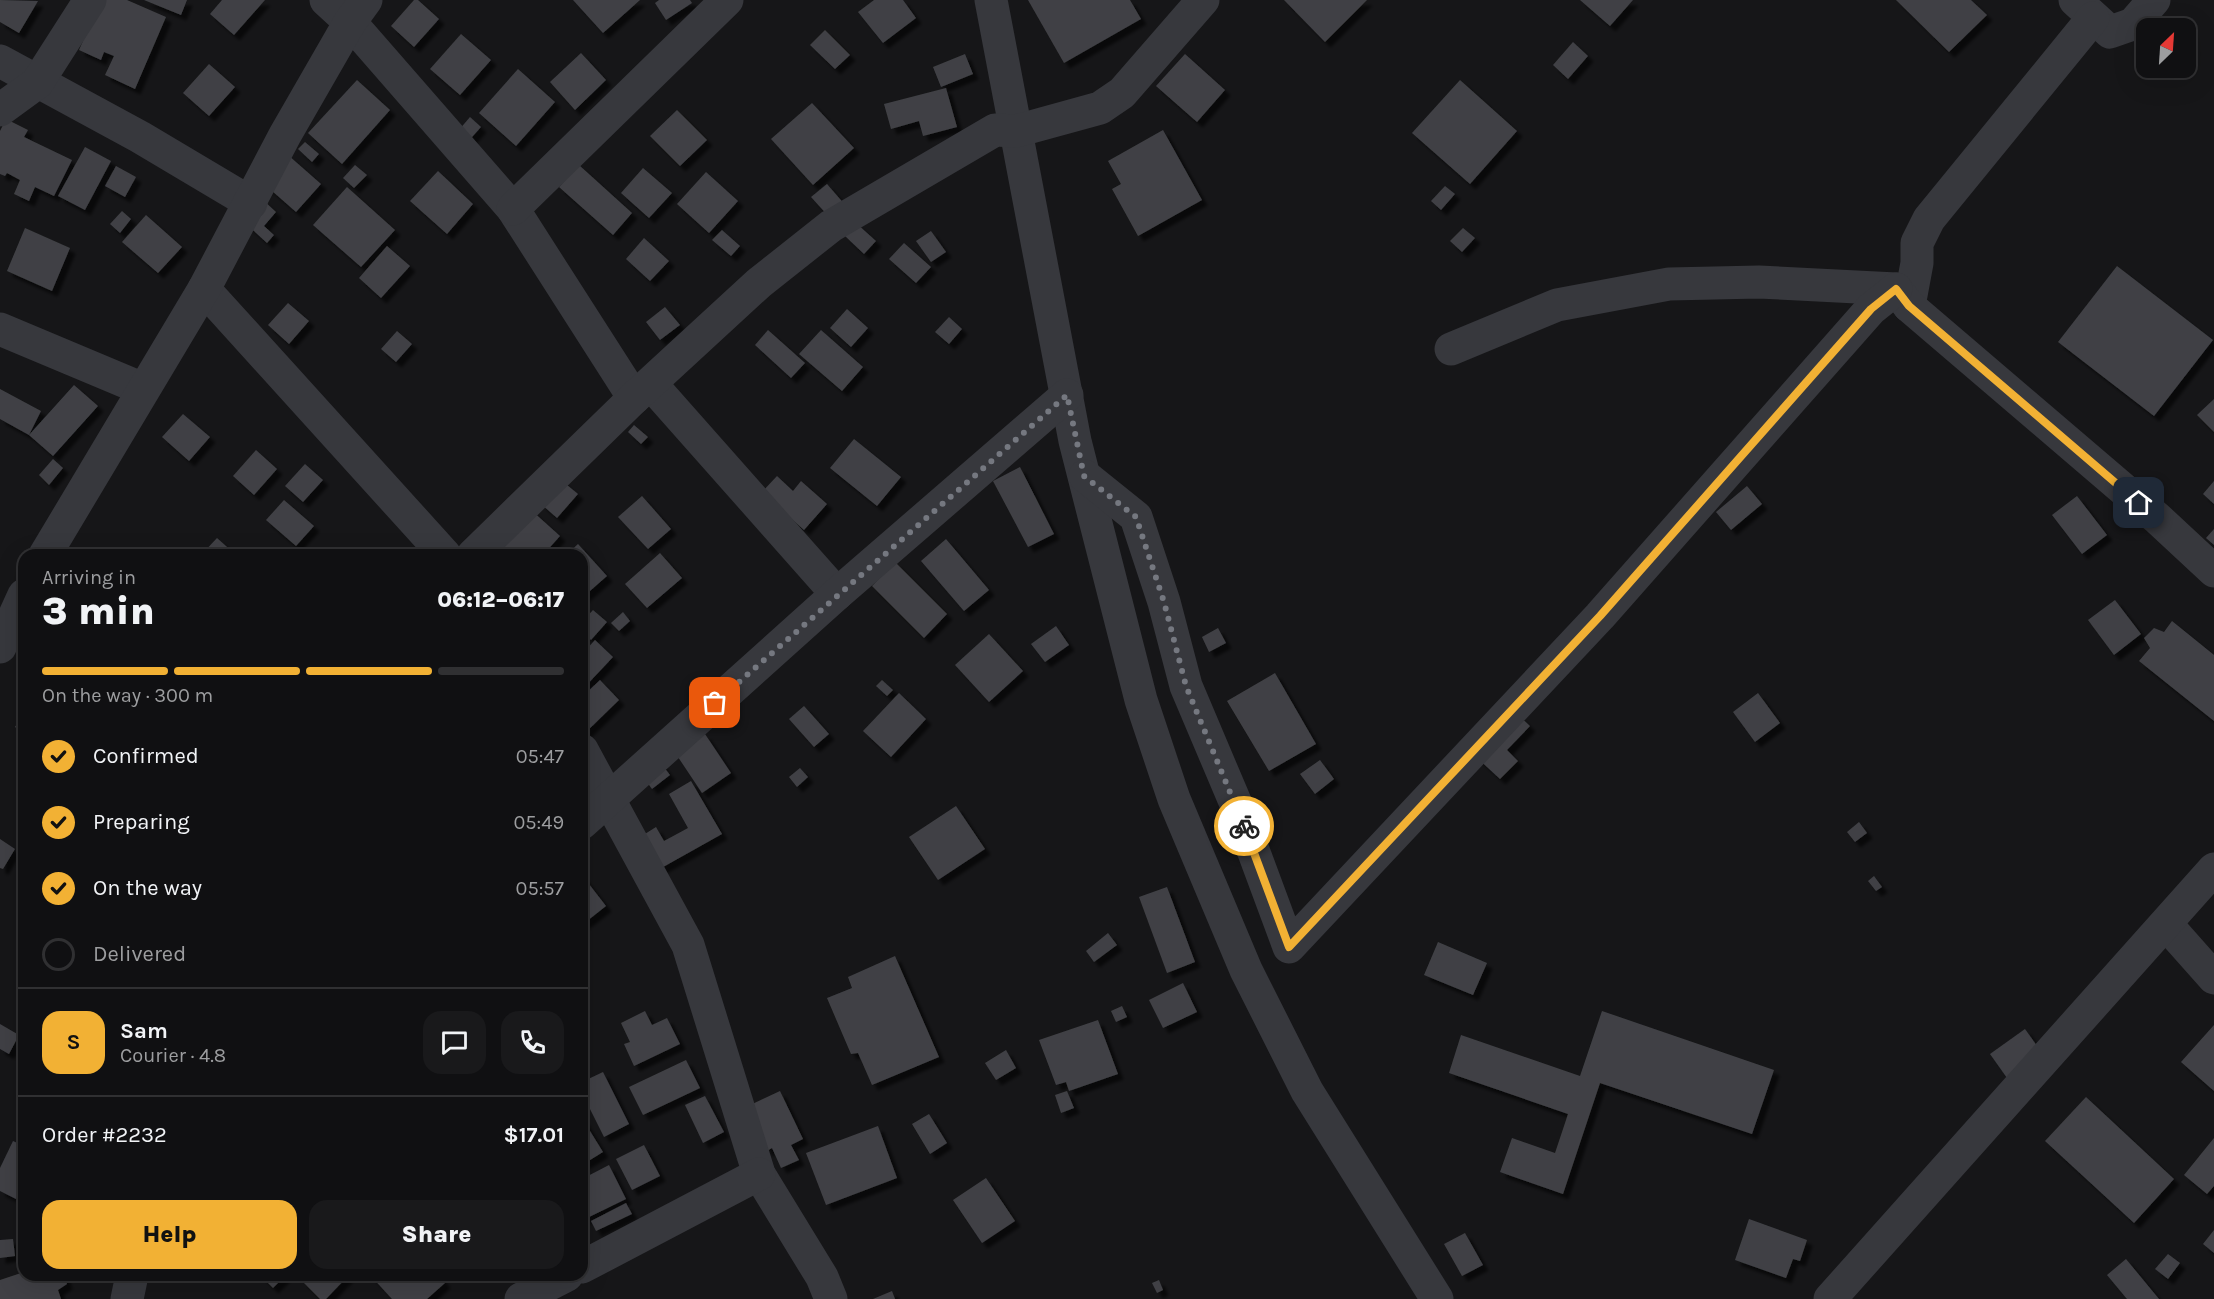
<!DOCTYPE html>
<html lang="en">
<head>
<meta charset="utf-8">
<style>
  body { margin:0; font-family:Karla,sans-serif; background:#19191b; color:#f1f3f6; height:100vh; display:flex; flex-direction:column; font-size:22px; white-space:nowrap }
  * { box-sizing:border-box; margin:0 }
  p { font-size:20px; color:#9c9d9f }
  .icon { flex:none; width:33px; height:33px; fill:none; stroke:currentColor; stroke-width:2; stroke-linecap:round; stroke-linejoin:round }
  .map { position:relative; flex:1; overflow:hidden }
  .drawer { position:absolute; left:18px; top:549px; width:570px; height:732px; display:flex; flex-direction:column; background:#101012; border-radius:18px; box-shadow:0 6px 24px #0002,0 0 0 2px #303032 }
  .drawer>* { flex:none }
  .needle { width:39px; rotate:25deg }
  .controls { position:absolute; left:2136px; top:18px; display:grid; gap:12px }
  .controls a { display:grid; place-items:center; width:60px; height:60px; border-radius:12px; background:#101012; box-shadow:0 6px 24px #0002,0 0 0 2px #303032; font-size:30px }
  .pin { position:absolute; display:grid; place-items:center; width:51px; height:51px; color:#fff; margin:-26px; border-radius:12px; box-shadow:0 3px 9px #0006 }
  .courier { position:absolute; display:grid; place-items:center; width:60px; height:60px; margin:-30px; border:4px solid #f2b134; border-radius:50%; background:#fff; color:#222; box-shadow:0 2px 8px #0007 }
  .overview em { font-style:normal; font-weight:800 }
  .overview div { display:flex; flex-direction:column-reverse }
  .overview { display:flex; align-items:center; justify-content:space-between; height:102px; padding:0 24px }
  h1 { font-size:39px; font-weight:800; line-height:45px }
  .bar { display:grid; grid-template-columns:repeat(4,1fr); gap:9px 6px; align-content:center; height:72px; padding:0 24px }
  .bar i { height:8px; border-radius:4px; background:#303032 }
  .bar .current { background:#f2b134 }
  .bar p { grid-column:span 4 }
  .line { display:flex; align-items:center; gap:15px; padding:0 24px; border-top:2px solid #303032 }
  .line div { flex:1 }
  .round { display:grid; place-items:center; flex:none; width:63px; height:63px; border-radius:18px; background:#19191b }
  ol { padding:0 24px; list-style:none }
  li { display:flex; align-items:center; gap:18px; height:66px }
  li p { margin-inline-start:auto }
  li .icon { padding:6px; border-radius:50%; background:#f2b134; color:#111; stroke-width:4 }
  li:last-child { color:#9c9d9f }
  li i { width:33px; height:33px; border:3px solid #303032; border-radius:50% }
  .primary-button { display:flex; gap:12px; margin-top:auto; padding:12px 24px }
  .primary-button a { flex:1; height:69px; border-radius:18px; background:#f2b134; color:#111; font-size:24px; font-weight:800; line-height:69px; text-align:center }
  .primary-button a+a { background:#19191b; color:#f1f3f6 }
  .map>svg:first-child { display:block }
  .building { fill:#404145; filter:url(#shadow) }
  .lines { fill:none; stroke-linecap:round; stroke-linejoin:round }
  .minor { stroke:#37383d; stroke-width:33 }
  .done { stroke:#757880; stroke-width:6; stroke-dasharray:0 10.8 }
  .route { stroke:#f2b134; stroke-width:8 }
</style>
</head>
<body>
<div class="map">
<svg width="2214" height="1299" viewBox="0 0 2214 1299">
  <defs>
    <filter id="shadow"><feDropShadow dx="5.5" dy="5.5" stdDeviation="1.5" flood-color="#0009"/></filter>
  </defs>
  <rect width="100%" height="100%" fill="#161618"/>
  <g class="building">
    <polygon points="0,0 38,1 19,33 0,22"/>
    <polygon points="101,0 127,0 166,17 135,89 105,75 114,56 104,52 101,60 79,50"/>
    <polygon points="144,0 187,0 181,15"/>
    <polygon points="222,0 265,0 234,35 210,14"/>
    <polygon points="414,0 418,0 439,19 414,47 391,26"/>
    <polygon points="573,0 640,0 603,33"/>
    <polygon points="659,0 690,0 692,3 666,20 655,3"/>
    <polygon points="874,0 903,0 916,18 883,43 858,12"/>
    <polygon points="1028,0 1130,0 1141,19 1064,63"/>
    <polygon points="1284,0 1367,0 1325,42"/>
    <polygon points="1580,0 1633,0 1610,26"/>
    <polygon points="1896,0 1971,0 1987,15 1949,52"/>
    <polygon points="825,30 850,55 835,69 810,45"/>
    <polygon points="461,34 491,60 460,95 430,69"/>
    <polygon points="1573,42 1588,56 1568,79 1553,65"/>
    <polygon points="581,53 606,80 575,110 550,82"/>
    <polygon points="965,54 973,74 941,87 933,67"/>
    <polygon points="1185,54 1225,90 1197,122 1156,86"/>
    <polygon points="209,64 235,87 209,116 183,93"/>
    <polygon points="518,69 555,102 516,146 479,113"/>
    <polygon points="357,80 390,110 342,164 308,133"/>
    <polygon points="1460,80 1517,131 1470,184 1412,133"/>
    <polygon points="946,88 957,127 923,136 919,121 891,129 884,104"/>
    <polygon points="812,103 854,148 813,185 771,139"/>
    <polygon points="677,110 707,140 680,166 650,136"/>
    <polygon points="470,117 481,127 464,146 453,137"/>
    <polygon points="6,119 28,130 24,137 72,160 54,196 35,187 29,201 14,194 20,180 7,173 5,176 0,174 0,131"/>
    <polygon points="1163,130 1202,200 1138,236 1112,189 1121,184 1108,161"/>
    <polygon points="305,142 319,154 312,162 298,149"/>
    <polygon points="85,147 111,161 85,210 58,196"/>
    <polygon points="288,155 321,184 296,212 263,183"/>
    <polygon points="355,165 367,175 354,188 343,178"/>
    <polygon points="579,165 632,213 613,235 559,187"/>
    <polygon points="116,166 136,177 125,197 105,186"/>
    <polygon points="643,168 672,193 649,218 621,193"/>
    <polygon points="438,171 473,204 447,234 410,201"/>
    <polygon points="706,172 738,201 709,233 677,204"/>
    <polygon points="827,184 846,206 831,219 811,197"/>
    <polygon points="1445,186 1455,194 1441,210 1431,201"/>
    <polygon points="347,187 395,230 361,267 313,225"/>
    <polygon points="263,200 276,212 264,226 274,235 267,243 244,222"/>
    <polygon points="122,211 131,219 120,233 110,224"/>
    <polygon points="146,215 182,247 158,273 122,242"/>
    <polygon points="856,223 876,241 864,254 845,236"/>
    <polygon points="25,228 70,248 52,291 7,271"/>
    <polygon points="1463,228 1475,238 1462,252 1450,241"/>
    <polygon points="722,230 740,246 731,256 712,240"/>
    <polygon points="931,231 946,252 931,262 916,241"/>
    <polygon points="644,238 669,261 650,281 626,259"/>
    <polygon points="904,243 931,267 916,283 889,259"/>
    <polygon points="387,246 410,266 381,298 359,278"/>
    <polygon points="2117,266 2213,340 2154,416 2058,342"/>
    <polygon points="288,303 309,321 289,344 268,325"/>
    <polygon points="665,307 680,325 660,340 646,322"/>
    <polygon points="847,309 868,328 851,347 830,328"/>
    <polygon points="949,317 962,329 949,344 935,332"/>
    <polygon points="768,330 805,363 791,378 755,345"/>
    <polygon points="821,330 863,367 842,391 799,354"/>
    <polygon points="397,331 412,344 396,362 381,349"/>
    <polygon points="74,385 98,406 53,456 29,435 0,419 0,389 41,411 29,435"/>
    <polygon points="2214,399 2214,432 2197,415"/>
    <polygon points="183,414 210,437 189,461 162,437"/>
    <polygon points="634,425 648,437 641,444 628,432"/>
    <polygon points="854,439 901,477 877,506 830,468"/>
    <polygon points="256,450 277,469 254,495 233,476"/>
    <polygon points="53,459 63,468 49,485 39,475"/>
    <polygon points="305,464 323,480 303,502 285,486"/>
    <polygon points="1020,467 1054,534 1028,547 993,481"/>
    <polygon points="777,476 793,491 801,481 827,504 804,530 762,492"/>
    <polygon points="561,480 578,494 557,518 541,504"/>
    <polygon points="2214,481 2214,504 2203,494"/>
    <polygon points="1747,486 1762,504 1731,530 1716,512"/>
    <polygon points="642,496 671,529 648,549 618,517"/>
    <polygon points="2077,496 2107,535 2082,554 2052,515"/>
    <polygon points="284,500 314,526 296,546 266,520"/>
    <polygon points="530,509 560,536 543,555 488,555"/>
    <polygon points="2214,529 2214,545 2206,538"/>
    <polygon points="217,538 236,555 205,555 203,553"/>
    <polygon points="946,539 989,590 964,611 921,561"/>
    <polygon points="578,544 607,576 582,598 582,555 566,555"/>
    <polygon points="660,553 682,578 647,608 625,584"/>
    <polygon points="895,562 947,614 924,638 872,586"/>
    <polygon points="2115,600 2141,634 2114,655 2088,620"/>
    <polygon points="593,610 607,622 591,640 582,632 582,622"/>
    <polygon points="623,612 630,621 619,631 611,623"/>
    <polygon points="2172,621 2214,655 2214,721 2139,661 2150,648 2144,638 2154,628 2164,632"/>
    <polygon points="1056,626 1069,645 1045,662 1031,644"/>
    <polygon points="1218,628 1226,643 1209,652 1202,637"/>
    <polygon points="989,634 1023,671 989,702 955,665"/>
    <polygon points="595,640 613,657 582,690 582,654"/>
    <polygon points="1275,673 1316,744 1269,771 1227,701"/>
    <polygon points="600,680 619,700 583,735 582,697"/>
    <polygon points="882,680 893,690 887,696 876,686"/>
    <polygon points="899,693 926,719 891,757 863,731"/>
    <polygon points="1758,693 1780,723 1755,742 1733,712"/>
    <polygon points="804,706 829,734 814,747 789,719"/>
    <polygon points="1515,712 1530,726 1507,750 1518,761 1500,779 1474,755"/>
    <polygon points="24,713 24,733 15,727"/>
    <polygon points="705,734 731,773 702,793 676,754"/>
    <polygon points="1320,760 1334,779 1315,794 1300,774"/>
    <polygon points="660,762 670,775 652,789 642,775"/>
    <polygon points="800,768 808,777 797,787 789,777"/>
    <polygon points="691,781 722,834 656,871 637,839 656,827 664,841 688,828 669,794"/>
    <polygon points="956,806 985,849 938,880 909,837"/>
    <polygon points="1859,822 1867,833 1855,842 1847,832"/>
    <polygon points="0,839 15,849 3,869 0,868"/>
    <polygon points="582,875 606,906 582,925"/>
    <polygon points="1874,876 1882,887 1876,891 1868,881"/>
    <polygon points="1167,887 1195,962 1167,973 1139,897"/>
    <polygon points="1108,933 1117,945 1094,962 1086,951"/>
    <polygon points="1438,942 1487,963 1473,995 1424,975"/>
    <polygon points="895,956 939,1057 872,1085 858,1053 851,1054 827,998 852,988 848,977"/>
    <polygon points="1183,983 1197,1012 1163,1028 1149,1000"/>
    <polygon points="1122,1006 1127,1017 1116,1022 1111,1011"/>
    <polygon points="645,1011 652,1025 667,1018 680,1044 634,1066 624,1044 630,1042 621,1023"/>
    <polygon points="1602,1011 1774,1070 1752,1134 1600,1083 1563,1194 1500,1172 1512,1138 1555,1153 1568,1114 1449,1073 1461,1035 1580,1076"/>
    <polygon points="1098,1020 1118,1074 1069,1091 1066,1082 1056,1085 1039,1040"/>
    <polygon points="0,1024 19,1035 9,1054 0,1049"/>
    <polygon points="2214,1025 2214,1091 2181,1062"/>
    <polygon points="2025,1029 2047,1060 2012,1085 1990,1054"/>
    <polygon points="1006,1050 1016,1068 996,1080 985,1063"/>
    <polygon points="686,1060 700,1088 643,1115 629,1087"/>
    <polygon points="603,1072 629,1124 604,1137 582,1093 582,1082"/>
    <polygon points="780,1091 803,1139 791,1145 799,1160 781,1168 772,1148 767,1151 746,1107"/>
    <polygon points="1067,1091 1074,1108 1061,1113 1055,1095"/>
    <polygon points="705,1096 724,1132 703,1143 685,1105"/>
    <polygon points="2086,1097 2174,1179 2134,1223 2045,1141"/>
    <polygon points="929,1114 947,1143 930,1154 912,1124"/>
    <polygon points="582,1118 603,1152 582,1165"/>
    <polygon points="878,1126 897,1178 826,1205 806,1153"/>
    <polygon points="2214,1138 2214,1186 2207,1194 2184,1175"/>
    <polygon points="13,1141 24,1146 24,1203 0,1191 0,1168"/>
    <polygon points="644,1145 660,1176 632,1190 616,1159"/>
    <polygon points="609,1165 626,1199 585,1219 582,1213 582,1179"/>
    <polygon points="986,1178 1015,1221 982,1243 953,1200"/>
    <polygon points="626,1203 632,1214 596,1231 591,1221"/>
    <polygon points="1749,1219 1807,1240 1800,1261 1793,1259 1786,1278 1735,1260"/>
    <polygon points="2214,1230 2214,1253 2203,1244"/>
    <polygon points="1465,1233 1483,1265 1462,1276 1444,1244"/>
    <polygon points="13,1239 15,1256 0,1258 0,1240"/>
    <polygon points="2168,1254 2180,1263 2168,1279 2155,1269"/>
    <polygon points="2126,1259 2159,1299 2127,1299 2107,1275"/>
    <polygon points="24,1272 24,1275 64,1275 67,1284 58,1290 61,1299 0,1299 0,1280"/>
    <polygon points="260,1275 286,1275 273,1288"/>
    <polygon points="308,1275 349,1275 326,1299 320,1299 302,1281"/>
    <polygon points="370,1275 439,1275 445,1283 427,1299 392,1299"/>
    <polygon points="1159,1280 1163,1290 1157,1293 1152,1283"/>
    <polygon points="892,1291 895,1299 873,1299"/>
  </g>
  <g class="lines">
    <g class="minor">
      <polyline points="326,0 350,22 513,209 634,398"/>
      <polyline points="991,0 1075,441 1141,700 1174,799 1246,970 1307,1091 1437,1299"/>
      <polyline points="2075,0 2110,32 2133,24 2154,0"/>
      <polyline points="0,61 140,137 251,203"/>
      <polyline points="0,110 37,83 90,0"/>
      <polyline points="513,209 727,0"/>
      <polyline points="204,289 445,555"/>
      <polyline points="1909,306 1917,263 1917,243 1929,219 2093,18"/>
      <polyline points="0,329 143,389"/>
      <polyline points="1451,349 1557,305 1669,284 1759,282 1896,289 1909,306 2157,518 2214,571"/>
      <polyline points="651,384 837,594"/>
      <polyline points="1085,476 1136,517 1164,602 1186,686 1236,804 1289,947 1600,616 1871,309 1896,289"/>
      <polyline points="45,555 204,289 285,135 350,22 366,0"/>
      <polyline points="473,555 634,398 759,283 831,226 995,130 1016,131 1100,108 1122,93 1203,0"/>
      <polyline points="0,647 24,595"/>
      <polyline points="582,750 688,945 759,1174 822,1277 831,1299"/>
      <polyline points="582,823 837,594 1067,395"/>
      <polyline points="2166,924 2214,978"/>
      <polyline points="582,1267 759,1174"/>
      <polyline points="127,1299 132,1275"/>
      <polyline points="521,1299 567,1275"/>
      <polyline points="1830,1299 2214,869"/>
    </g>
  </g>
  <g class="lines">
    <polyline class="done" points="715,703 1067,395 1084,476 1136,517 1164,602 1186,686 1244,826"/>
    <polyline class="route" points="1244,826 1289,947 1600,616 1871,309 1896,289 1909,306 2139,503"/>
  </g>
</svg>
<div class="controls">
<a><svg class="needle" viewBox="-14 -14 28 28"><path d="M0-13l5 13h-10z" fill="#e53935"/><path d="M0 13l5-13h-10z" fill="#9c9d9f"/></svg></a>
</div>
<div class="pin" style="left:715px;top:703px;background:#ea580c"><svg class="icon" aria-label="bag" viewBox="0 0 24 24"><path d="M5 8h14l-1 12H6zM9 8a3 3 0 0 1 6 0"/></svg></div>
<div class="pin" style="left:2139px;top:503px;background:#1f2937"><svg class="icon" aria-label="home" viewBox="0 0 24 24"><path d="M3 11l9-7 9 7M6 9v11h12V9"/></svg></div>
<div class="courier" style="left:1244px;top:826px"><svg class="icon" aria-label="bike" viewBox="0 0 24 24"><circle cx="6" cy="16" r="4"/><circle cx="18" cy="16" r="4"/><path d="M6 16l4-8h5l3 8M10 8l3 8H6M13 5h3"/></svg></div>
<section class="drawer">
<div class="overview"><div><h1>3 min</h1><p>Arriving in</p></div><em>06:12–06:17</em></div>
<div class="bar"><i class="current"></i><i class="current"></i><i class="current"></i><i></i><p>On the way · 300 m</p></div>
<ol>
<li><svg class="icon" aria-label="check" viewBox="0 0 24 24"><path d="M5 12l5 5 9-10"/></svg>Confirmed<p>05:47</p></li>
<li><svg class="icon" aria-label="check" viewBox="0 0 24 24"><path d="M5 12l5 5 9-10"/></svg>Preparing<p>05:49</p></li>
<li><svg class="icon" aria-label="check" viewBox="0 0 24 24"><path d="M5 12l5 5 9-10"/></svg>On the way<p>05:57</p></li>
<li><i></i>Delivered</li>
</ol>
<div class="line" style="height:108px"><b class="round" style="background:#f2b134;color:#111">S</b><div><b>Sam</b><p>Courier · 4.8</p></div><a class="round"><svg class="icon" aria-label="chat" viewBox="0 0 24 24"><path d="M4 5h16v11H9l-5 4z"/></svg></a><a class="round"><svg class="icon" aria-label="phone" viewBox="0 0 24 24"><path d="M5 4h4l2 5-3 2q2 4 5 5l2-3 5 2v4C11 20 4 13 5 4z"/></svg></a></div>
<div class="line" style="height:78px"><div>Order #2232</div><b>$17.01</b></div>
<div class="primary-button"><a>Help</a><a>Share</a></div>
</section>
</div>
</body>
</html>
